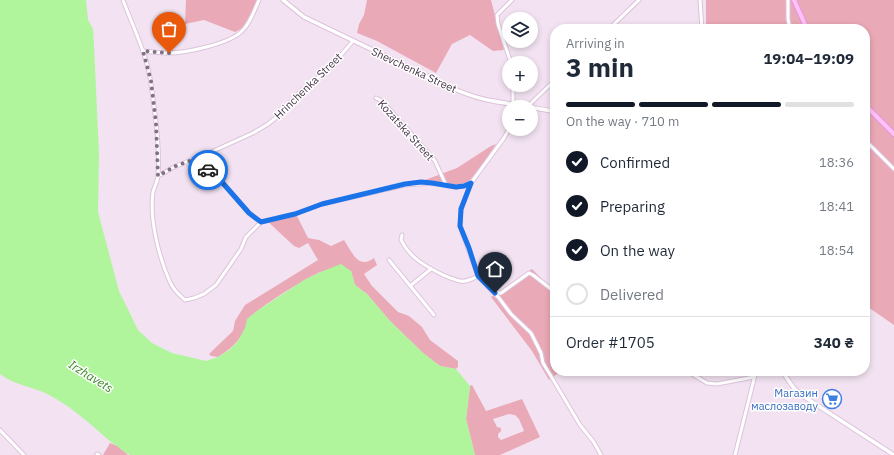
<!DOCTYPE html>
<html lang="en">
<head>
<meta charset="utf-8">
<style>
  body { margin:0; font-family:"IBM Plex Sans",sans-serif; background:#f6f6f7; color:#1f2937; height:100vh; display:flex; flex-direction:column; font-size:15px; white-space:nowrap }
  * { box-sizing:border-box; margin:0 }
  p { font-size:13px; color:#747a83 }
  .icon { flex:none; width:22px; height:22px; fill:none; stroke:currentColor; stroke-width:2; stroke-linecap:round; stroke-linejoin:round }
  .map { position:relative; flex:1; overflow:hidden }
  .sheet { position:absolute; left:550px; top:24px; width:320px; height:352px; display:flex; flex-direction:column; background:#fff; border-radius:16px; box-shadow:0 2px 6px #0003 }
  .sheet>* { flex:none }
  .buttons { position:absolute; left:502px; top:12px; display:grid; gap:8px }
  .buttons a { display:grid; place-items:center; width:36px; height:36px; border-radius:50%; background:#fff; box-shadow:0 2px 6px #0003; font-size:20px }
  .pin { position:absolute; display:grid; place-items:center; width:34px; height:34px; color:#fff; margin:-41px -17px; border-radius:50% 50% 50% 0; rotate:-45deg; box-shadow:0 0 4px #0007 }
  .pin .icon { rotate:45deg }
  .courier { position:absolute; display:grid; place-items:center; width:40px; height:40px; margin:-20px; border:3px solid #1a73e8; border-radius:50%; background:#fff; color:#222; box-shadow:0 1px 5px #0007 }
  .overview em { font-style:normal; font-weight:700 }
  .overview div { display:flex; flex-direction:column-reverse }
  .overview { display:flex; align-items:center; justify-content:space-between; height:68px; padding:0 16px }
  h1 { font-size:26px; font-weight:700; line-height:30px }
  .bar { display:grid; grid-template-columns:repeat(4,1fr); gap:6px 4px; align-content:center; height:48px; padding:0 16px }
  .bar i { height:5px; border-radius:3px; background:#e0e1e3 }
  .bar .on { background:#111827 }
  .bar p { grid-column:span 4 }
  .line { display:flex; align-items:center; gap:10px; padding:0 16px; border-top:1px solid #e0e1e3 }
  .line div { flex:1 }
  ol { padding:0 16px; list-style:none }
  li { display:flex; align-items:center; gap:12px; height:44px }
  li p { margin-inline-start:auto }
  li .icon { padding:4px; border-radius:50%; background:#111827; color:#fff; stroke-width:4 }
  li:last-child { color:#747a83 }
  li i { width:22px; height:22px; border:2px solid #e0e1e3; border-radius:50% }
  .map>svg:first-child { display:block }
  .green { fill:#eaa9b6; fill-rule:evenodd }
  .water { fill:#b0f49b }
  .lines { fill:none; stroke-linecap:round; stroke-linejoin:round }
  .minor-casing { stroke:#ddc3dc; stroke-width:5 }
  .tertiary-casing { stroke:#ddc3dc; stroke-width:5.5 }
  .secondary-casing { stroke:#e298db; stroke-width:6 }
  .minor { stroke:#fff; stroke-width:3 }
  .tertiary { stroke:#fff; stroke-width:3.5 }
  .secondary { stroke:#ffc1f8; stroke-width:4 }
  .done { stroke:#817182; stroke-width:4; stroke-dasharray:0 7.2 }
  .route { stroke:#1a73e8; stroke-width:5 }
  .labels { text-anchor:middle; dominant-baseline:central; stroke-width:3; stroke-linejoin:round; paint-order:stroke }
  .street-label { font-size:11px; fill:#443345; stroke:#fff }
  .shop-label { font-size:11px; fill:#366cbe; stroke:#fff; text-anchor:end }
  .water-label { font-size:12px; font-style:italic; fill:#368520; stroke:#fff }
</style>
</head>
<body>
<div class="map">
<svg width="894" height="455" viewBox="0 0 894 455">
  <rect width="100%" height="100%" fill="#f3e3f2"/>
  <g class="green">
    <path d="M 186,0 L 257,0 C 252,11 248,28 235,32 L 204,20 L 185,24 Z"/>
    <polygon points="367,0 491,0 504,50 493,51 470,35 452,44 436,73 377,41 357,33 359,24 364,15"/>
    <polygon points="706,0 894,0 894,325 865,305 865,29 706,29"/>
    <polygon points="496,144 479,170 467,183 454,185 425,180 457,168 491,146"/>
    <path d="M 295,212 L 308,238 L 319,240 L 331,246 L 344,240 C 352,252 358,270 374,258 L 377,265 L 364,274 L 372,286 L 398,312 L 409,316 L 422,327 L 430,340 L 458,361 L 458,367 L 456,369 L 440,366 L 423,353 L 390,321 L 367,294 L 355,285 L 351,271 C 343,271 332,269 324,271 C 314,272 257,309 249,318 C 246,321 247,325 245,329 C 239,342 229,350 218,357 L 211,356 L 209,354 L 233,331 L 235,321 L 245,305 L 318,260 L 308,243 L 299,248 L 294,246 L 265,219 Z"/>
    <polygon points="532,269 547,284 555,290 555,371 561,371 549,380 532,351 491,297"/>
    <path d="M 472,385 L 486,411 L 522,399 L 540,437 L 500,455 L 475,455 L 466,419 L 470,386 ZM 509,414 L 515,415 L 519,419 L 524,431 L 501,440 L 498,437 L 498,434 L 501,431 L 501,428 L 497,427 L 493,419 Z"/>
    <polygon points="110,443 118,446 128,455 103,455"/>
  </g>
  <path class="water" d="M 0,0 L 86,0 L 88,20 L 93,29 L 94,45 L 99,154 L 98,212 L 119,291 L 138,330 L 152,343 L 172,353 L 206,361 L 218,357 L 229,350 L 238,341 L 245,328 L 247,319 L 257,311 L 304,280 L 323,271 L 341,264 L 351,271 L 355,285 L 367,294 L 390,321 L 423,353 L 440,366 L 456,369 L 470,386 L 466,419 L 475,455 L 130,455 C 123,452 118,446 111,442 C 89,423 69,404 43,392 C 28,386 13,384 0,374 Z"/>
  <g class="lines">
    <g class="minor-casing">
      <g id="minor">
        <path d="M 123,0 C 133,27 147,54 151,84 C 155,112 160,147 158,175 C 158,181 154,187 153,192 C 149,218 159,258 170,282 C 173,289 179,295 185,300 L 194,298 L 204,294 L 216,285 L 241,249 L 246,237 L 261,222 L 295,214 L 322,204 L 405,185 L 432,183 L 456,187 L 464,186 L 471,183 L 504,138 L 509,129"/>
        <polyline points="700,0 702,29"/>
        <polyline points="788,0 788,19 790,29"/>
        <polyline points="609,29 639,0"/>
        <path d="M 143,51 C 151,52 160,53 168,53 C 186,53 228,44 241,32 C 250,24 254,11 259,0"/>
        <polyline points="511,63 498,24 497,15 512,0"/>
        <polyline points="376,98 382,101 429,154 435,161 446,185"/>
        <polyline points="513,104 513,85"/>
        <polyline points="528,106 555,80"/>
        <polyline points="865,140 894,169"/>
        <polyline points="195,159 214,173 249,213 261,222"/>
        <polyline points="158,176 176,166 209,153 253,133 268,124 282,113 292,100 302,90 330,68 353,41"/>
        <polyline points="471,183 461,209 460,226 478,276"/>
        <path d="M 402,235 L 401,240 C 410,258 425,266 443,275 C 448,277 455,280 460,281 C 467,282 472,279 478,276 L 499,298 L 511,314 L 531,333 L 541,353 L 543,363 L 551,376 L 580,425 L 593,441 L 601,455"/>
        <polyline points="389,260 434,315"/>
        <polyline points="410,286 431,269"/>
        <polyline points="495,293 501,293 529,273 533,275 555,292"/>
        <polyline points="687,371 707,383 717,384 754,377"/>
        <polyline points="0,430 24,455"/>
        <polyline points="97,454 99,455"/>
        <polyline points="735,455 756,371"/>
      </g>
    </g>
    <g class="tertiary-casing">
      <g id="tertiary">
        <path d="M 283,0 L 304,17 L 454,89 C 466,94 479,99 493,101 C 514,105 534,107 555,112"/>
        <polyline points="782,371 793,387 800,394 894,455"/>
      </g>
    </g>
    <g class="secondary-casing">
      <g id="secondary">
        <polyline points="794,0 807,29"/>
        <polyline points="865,105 894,134"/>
      </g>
    </g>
    <use href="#minor" class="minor"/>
    <use href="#tertiary" class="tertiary"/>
    <use href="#secondary" class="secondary"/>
  </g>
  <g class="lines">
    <polyline class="done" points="169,53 143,51 151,81 156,123 158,176 176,166 195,159 208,170"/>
    <polyline class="route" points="208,170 221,181 249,213 261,222 295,214 322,204 405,184 421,182 432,183 456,187 464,186 471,183 461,209 460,226 469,248 478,276 495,293"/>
  </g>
  <defs>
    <g id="supermarket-ring" transform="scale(1)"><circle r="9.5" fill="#fff" stroke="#3f7fe0" stroke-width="1.5"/><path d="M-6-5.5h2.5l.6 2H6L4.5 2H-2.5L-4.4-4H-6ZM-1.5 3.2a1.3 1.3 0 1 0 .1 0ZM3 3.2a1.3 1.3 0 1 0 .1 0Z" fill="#3f7fe0"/></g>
  </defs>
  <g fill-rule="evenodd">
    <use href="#supermarket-ring" x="832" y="399"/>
  </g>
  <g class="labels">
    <g class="street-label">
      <text transform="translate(414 70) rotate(25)">Shevchenka Street</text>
      <text transform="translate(308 86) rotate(-44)">Hrinchenka Street</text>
      <text transform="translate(406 130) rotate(48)">Kozatska Street</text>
    </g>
    <g class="shop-label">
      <text x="818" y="393">Магазин<tspan x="818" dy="13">маслозаводу</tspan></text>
    </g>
    <g class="water-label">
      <text transform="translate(91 376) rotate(32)">Irzhavets</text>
    </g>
  </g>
</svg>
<div class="buttons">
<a><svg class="icon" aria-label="layers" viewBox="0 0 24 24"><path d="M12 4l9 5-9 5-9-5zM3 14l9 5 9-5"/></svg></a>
<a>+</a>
<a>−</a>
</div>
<div class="pin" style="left:169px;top:53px;background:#ea580c"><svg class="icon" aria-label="bag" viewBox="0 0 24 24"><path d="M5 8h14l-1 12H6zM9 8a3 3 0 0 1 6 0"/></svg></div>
<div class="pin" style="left:495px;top:293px;background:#1f2937"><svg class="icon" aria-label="home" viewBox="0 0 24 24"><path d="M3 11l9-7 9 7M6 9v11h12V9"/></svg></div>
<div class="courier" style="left:208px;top:170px"><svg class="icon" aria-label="car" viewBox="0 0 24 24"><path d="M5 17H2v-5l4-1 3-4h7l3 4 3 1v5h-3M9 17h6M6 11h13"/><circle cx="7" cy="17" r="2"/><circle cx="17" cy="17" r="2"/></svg></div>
<section class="sheet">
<div class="overview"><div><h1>3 min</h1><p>Arriving in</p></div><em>19:04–19:09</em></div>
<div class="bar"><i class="on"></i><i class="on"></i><i class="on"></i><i></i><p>On the way · 710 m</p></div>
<ol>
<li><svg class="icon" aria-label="check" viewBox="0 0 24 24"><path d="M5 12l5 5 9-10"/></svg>Confirmed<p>18:36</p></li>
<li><svg class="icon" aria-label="check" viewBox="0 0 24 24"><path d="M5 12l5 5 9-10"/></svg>Preparing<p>18:41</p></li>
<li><svg class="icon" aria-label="check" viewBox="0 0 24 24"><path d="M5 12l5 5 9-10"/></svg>On the way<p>18:54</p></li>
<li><i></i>Delivered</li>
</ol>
<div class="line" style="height:52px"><div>Order #1705</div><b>340 ₴</b></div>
</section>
</div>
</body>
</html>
